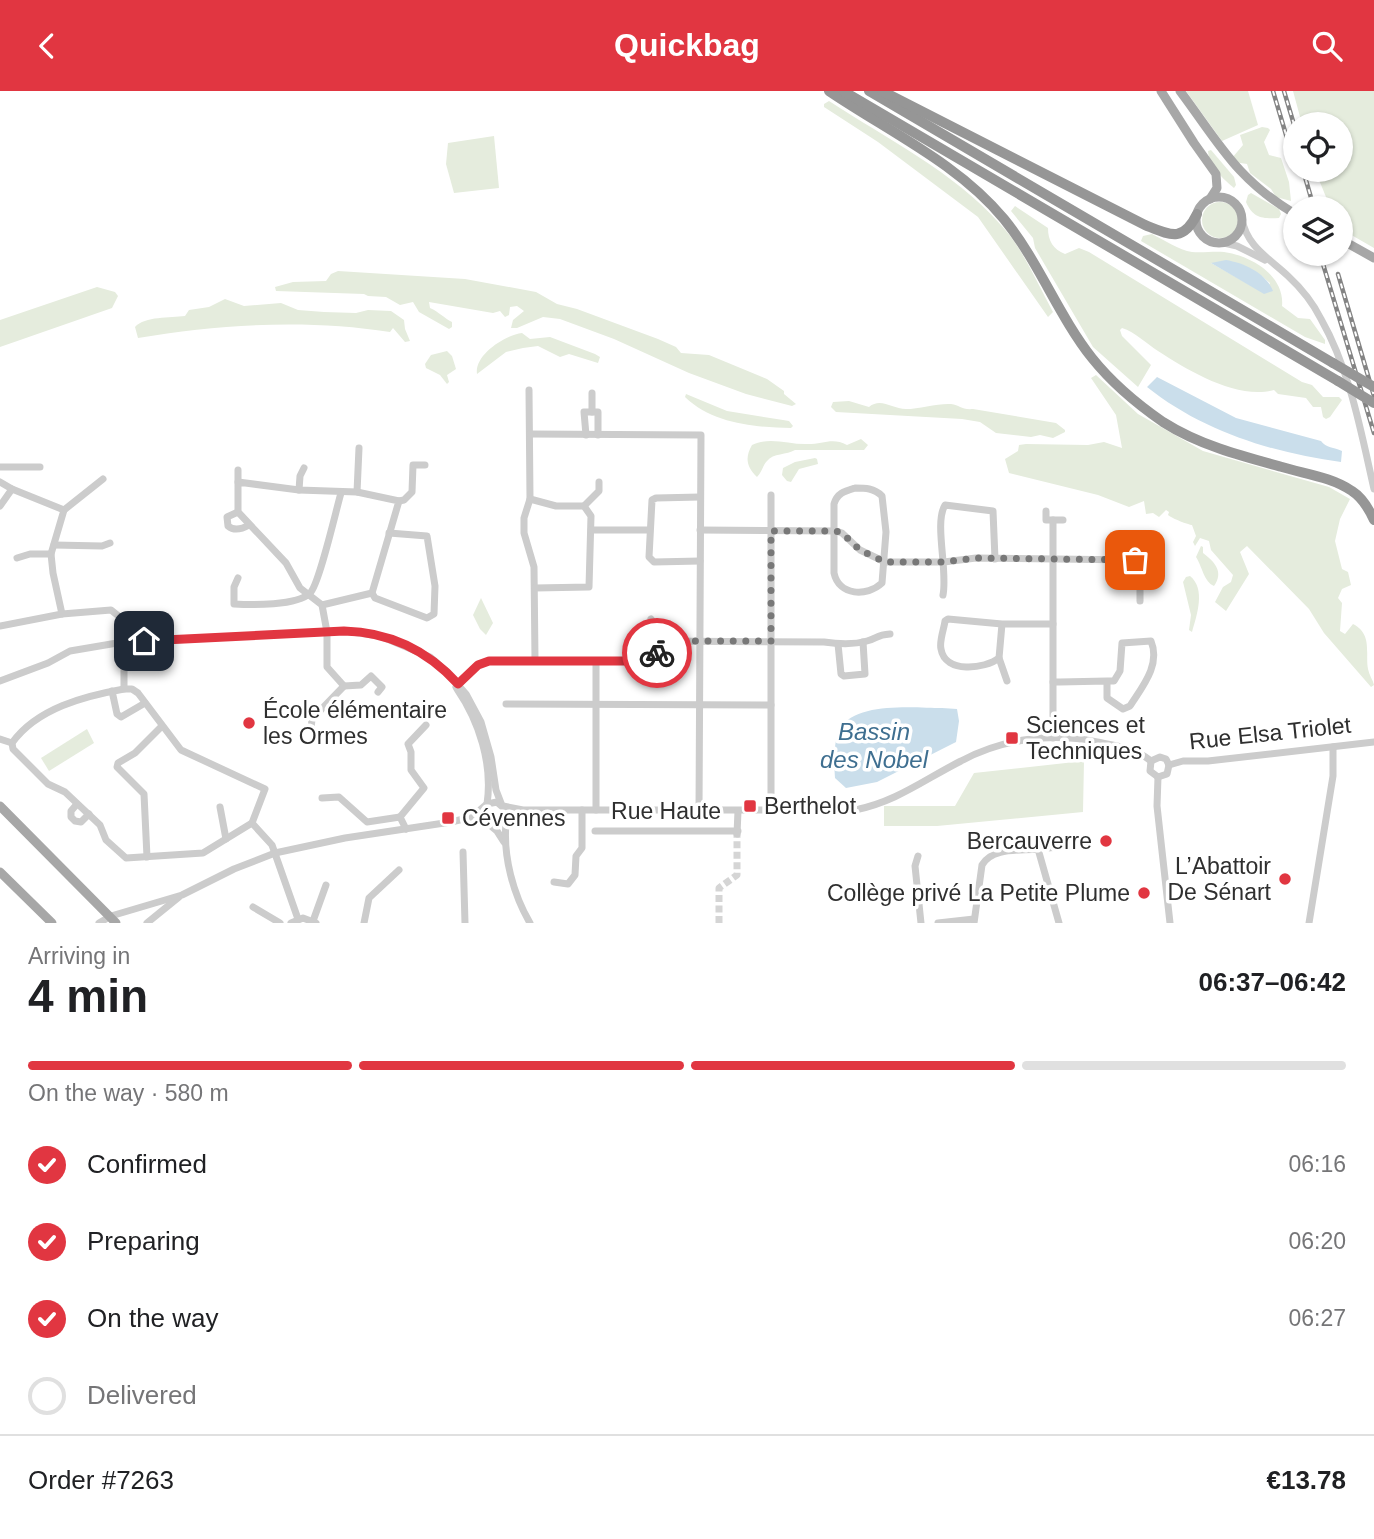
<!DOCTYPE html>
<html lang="en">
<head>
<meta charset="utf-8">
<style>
  body { margin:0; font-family:Arial,sans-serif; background:#f2f2f2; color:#202124; height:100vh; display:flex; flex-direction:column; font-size:26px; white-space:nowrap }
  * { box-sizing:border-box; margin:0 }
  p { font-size:23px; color:#757577 }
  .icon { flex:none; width:38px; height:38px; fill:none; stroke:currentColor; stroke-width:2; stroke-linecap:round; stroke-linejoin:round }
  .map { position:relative; height:832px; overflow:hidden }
  .drawer { display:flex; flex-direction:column; background:#fff; flex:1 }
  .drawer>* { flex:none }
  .buttons { position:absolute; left:1283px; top:21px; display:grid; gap:14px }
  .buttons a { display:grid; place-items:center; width:70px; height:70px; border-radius:50%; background:#fff; box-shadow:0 2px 5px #0004; font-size:35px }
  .pin { position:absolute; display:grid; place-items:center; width:60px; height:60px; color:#fff; margin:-30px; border-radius:14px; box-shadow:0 4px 10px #0006 }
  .courier { position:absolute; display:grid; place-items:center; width:70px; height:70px; margin:-35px; border:5px solid #e13641; border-radius:50%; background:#fff; color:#222; box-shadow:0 2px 9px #0007 }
  .head em { font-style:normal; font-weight:700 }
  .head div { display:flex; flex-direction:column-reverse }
  .head { display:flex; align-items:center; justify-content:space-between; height:119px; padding:0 28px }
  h1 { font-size:46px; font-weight:700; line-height:52px }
  .bar { display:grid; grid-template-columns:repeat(4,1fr); gap:10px 7px; align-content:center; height:84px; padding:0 28px }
  .bar i { height:9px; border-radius:5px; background:#e0e0e0 }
  .bar .selected { background:#e13641 }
  .bar p { grid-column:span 4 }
  .line { display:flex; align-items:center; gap:18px; padding:0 28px; border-top:2px solid #e0e0e0 }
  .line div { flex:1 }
  ol { padding:0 28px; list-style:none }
  li { display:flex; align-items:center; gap:21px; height:77px }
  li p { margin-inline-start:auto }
  li .icon { padding:7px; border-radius:50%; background:#e13641; color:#fff; stroke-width:4 }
  li:last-child { color:#757577 }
  li i { width:38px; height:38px; border:4px solid #e0e0e0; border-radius:50% }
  header { display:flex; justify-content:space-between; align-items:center; height:91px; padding:0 28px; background:#e13641; color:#fff; font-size:32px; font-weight:700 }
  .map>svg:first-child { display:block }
  .green { fill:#e5ecdd; fill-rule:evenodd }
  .water { fill:#cadeeb }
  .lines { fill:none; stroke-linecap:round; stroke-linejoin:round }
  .minor-tunnel { stroke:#d5d5d5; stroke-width:7; stroke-dasharray:7 3.5; stroke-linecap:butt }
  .minor { stroke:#ccc; stroke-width:7 }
  .major { stroke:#a7a7a7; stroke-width:9 }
  .highway { stroke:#969696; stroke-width:10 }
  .rail-casing { stroke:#848484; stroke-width:4.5 }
  .rail { stroke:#fff; stroke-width:2; stroke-dasharray:5; stroke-linecap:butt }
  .highway-bridge { stroke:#969696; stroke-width:10 }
  .done { stroke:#787878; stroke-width:7; stroke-dasharray:0 12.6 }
  .route { stroke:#e13641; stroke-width:9 }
  .poi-dot { fill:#e13641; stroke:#fff; stroke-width:2.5 }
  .labels { text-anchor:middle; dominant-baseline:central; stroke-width:7; stroke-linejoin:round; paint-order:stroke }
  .poi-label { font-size:23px; fill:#2f2f2f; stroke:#fff; text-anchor:start }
  .street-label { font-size:23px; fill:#2f2f2f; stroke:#fff }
  .water-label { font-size:24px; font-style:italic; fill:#3f6f90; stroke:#fff }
</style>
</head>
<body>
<header><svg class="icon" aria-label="back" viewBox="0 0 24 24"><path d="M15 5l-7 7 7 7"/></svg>Quickbag<svg class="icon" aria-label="search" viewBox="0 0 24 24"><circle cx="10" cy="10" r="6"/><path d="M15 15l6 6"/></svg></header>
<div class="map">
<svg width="1374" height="832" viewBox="0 0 1374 832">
  <rect width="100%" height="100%" fill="#fff"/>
  <g class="green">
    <polygon points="1186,0 1248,0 1258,34 1222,50"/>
    <polygon points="1293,0 1374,0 1374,157 1341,138 1340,117 1327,117 1326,106 1315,79 1340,79 1340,33 1302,33"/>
    <path d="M 829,10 C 887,48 953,80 1000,133 C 1023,157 1037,192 1053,221 L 1048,226 L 978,126 L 878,51 L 824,16 L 824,13 Z"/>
    <polygon points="1262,36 1268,37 1270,39 1264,51 1269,64 1281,67 1289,91 1291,110 1276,106 1271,98 1250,82 1247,73 1234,71 1232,67 1243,54 1240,44"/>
    <polygon points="494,45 499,97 454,102 446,73 448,52"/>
    <path d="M 1211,59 L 1234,86 L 1236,94 L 1234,97 C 1223,88 1209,75 1208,60 Z"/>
    <path d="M 1251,102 L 1279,118 L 1281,123 L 1279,127 C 1262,128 1253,127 1246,111 L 1248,104 Z"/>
    <circle cx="1220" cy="129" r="18"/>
    <path d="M 1015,115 L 1048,137 C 1048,150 1053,158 1065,163 L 1079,157 L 1089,161 L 1302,291 L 1312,294 L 1323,306 L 1339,306 L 1342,309 L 1330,326 L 1326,328 L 1323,326 L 1321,316 L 1313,316 L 1306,307 L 1278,303 L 1274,299 C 1237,309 1189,280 1158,260 C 1147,253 1135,241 1122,237 L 1120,239 L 1122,245 L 1151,274 L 1138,296 L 1093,256 L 1035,157 L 1033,147 L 1011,120 Z"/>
    <path d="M 1152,143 C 1164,149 1179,159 1192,161 C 1203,162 1214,160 1224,161 C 1252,165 1285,185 1282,215 L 1298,227 L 1310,228 L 1325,249 L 1325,253 L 1305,246 L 1141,150 L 1143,145 ZM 1211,172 C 1238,173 1249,173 1270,192 L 1264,202 Z"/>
    <path d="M 338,180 L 465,188 L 536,201 L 557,213 L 577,218 L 658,248 L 676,256 L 681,262 L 709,264 L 767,288 L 784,300 L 784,303 L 796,313 L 792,315 L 746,303 L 689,282 L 614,248 L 560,228 L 543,226 L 517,237 L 511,237 L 513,229 L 524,220 L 517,215 L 510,216 L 509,224 L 505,226 L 500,220 L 493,222 L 429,211 L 430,217 C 439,221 444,227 452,231 L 452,236 L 449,238 L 419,221 L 413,211 L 400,214 L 386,206 L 368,205 L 364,203 L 276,200 L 275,196 L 293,191 L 326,190 L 331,183 Z"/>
    <polygon points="97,196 115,201 118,205 112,217 0,256 0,229"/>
    <path d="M 225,208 L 244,215 L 281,212 L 298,219 L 324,221 L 356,222 L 368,219 L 391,220 L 404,229 L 405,238 L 410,250 L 405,251 L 393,237 L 390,241 C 307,228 221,233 138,247 L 135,236 C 145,225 170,227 185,225 L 189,219 L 209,216 Z"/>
    <path d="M 522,242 L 530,248 L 550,246 L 595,263 L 600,266 L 598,272 L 569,263 L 560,266 L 538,255 L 523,257 L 506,261 L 477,283 C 474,264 505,244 522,242 Z"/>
    <polygon points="447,260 452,265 456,278 447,284 449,291 447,293 440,284 426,277 425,273 431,264"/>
    <path d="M 1096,284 L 1138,323 L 1203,360 L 1329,396 L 1350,408 L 1340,428 L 1335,450 L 1342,478 L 1348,481 L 1351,494 L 1342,498 L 1338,507 L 1342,512 L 1340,540 L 1345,543 L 1353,533 C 1373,543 1365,563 1368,578 C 1369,584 1373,589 1374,594 L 1371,596 L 1324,542 L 1309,518 L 1247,455 L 1240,461 L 1249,483 L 1226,520 L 1215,511 L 1223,496 L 1231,491 L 1233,484 L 1211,459 L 1209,450 L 1200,447 L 1195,455 L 1193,451 L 1196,445 L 1192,434 C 1189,434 1171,427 1168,424 L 1169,421 L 1166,419 L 1159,426 L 1153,422 L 1146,423 L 1144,410 L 1129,416 L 1098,404 L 1009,382 L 1005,368 L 1018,360 L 1019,354 L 1026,353 L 1088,354 L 1104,351 L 1122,357 L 1116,324 L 1091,287 Z"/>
    <path d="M 686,303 L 727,320 L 783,329 L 789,330 L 793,335 L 791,337 C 754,336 713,333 685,306 Z"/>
    <path d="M 849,310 L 869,316 C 881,306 892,318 906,318 C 919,318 939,312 951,313 C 960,314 961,319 973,318 L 1056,332 L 1065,339 L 1065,341 L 1053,347 L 1040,344 L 1031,346 L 996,342 L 980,331 L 962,328 L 836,321 L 831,316 L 833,311 Z"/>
    <path d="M 861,348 L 868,354 L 864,359 L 795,359 C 787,364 773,362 767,370 C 763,374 762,381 757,386 C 746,376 745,366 752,354 C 770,345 790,354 808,353 C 823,353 833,346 847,354 Z"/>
    <polygon points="815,367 817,368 818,373 799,378 791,391 787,390 782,384 783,377 795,371"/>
    <path d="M 1201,455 L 1203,456 L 1203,462 C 1215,471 1224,481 1214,495 C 1204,491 1202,475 1196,466 Z"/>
    <path d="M 1190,485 C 1206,498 1197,524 1192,541 L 1189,539 L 1191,524 L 1183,491 L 1186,486 Z"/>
    <polygon points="481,507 493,532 486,544 480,538 473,524"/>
    <polygon points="87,638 94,652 49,680 41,667"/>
    <polygon points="1084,670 1083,721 937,735 884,735 884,715 955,715 974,682"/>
  </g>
  <g class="water">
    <path d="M 1226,169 C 1244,172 1266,182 1273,200 L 1264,203 L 1211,172 Z"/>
    <path d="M 1157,286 L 1236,327 L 1321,350 C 1326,357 1334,356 1342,360 L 1341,371 C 1273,362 1202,340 1147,296 Z"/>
    <path d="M 942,617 L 957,618 L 959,630 L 956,651 L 877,691 L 846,697 L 835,687 C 834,673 833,651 840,638 C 855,610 916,617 942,617 Z"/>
  </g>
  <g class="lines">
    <polyline class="minor-tunnel" points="719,832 719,797 737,784 737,743"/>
    <g class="minor">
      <path d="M 1242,128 C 1247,156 1269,167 1288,185 C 1301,197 1313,212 1321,228 C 1350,279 1361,341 1374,398"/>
      <polyline points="1224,152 1237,155 1265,169"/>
      <polyline points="529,299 530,408 524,427 524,442 534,476 535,569"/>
      <polyline points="592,321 592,302"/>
      <polyline points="530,343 701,344 699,720"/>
      <polyline points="586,344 584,321 598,321 598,344"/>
      <polyline points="0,376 40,376"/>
      <polyline points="238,379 238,391"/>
      <polyline points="0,391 12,398 64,419 51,463 53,482 62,523"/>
      <path d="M 855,397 C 865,397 874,397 882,405 L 886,441 L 882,492 C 867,506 839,505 834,482 L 834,413 C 837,402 845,400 855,397 Z"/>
      <polyline points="299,399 300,385 304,377"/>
      <polyline points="357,401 359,357"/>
      <polyline points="530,408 556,415 584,415 591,425 589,496 535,497"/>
      <polyline points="399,410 404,409 412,401 413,374 425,374"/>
      <polyline points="0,415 12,398"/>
      <polyline points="584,415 599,400 599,391"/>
      <polyline points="64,419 103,388"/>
      <polyline points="1046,420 1046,429 1063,429"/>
      <path d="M 238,421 L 227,426 L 228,435 C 234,440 242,438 249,434"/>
      <polyline points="591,439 649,439"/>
      <polyline points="700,439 836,440 842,442 860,459 885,471 944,471 976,467 1135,469 1140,475 1140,510"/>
      <polyline points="54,454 102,455 110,452"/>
      <polyline points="17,467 30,463 51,463"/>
      <polyline points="700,470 654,471 649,466 652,409 656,407 700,406"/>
      <path d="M 238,487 L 234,496 L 234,513 C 251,514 297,515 310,502 C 319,494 336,419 341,402"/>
      <polyline points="372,502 375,507 427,527 434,523 435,495 427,445 389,442"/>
      <path d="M 943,504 C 948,479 934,432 945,414 L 993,420 L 995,468"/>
      <polyline points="322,514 372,502 399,410 357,401 299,399 238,391 238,421 286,472 300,497 322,514 327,541 327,576 344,595 361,594 371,585 382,596 378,601"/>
      <polyline points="651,528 657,537 657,550"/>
      <path d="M 1002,533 L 999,567 C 985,578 945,583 941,558 C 939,550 944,538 945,530 L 948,528 L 1002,533 L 1053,533"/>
      <polyline points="0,535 62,523 111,519 121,527 124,534 124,598"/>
      <polyline points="838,553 841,583 844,585 865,583 863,551"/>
      <polyline points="999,567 1007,590"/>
      <polyline points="0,590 48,572 70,560 123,551 344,540 380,545 430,566 446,580 466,603 481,631 491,666 496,699 501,712"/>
      <path d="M 1053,591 L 1060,591 L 1107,590 L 1114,590 L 1120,580 L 1122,552 L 1151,550 C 1161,574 1142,596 1130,615 L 1123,618 L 1107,607 L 1107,590"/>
      <path d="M 456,596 L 478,574 L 489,570 L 656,570 L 657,550 L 824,551 C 838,553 853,554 867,550 C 878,547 876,544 890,543"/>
      <path d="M 124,598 L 132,598 L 138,602 L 181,659 L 265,698 L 252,732 L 203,762 L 126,767 L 106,749 L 100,734 L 65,701 L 48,693 L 13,658 L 12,652 C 37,617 85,605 124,598 Z"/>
      <path d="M 457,598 C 479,630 493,673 487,713"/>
      <polyline points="112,600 117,623 121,626 145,612"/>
      <polyline points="506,613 771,614"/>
      <polyline points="311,638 312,628 344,595"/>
      <polyline points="1053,647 1053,429"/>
      <polyline points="0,648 12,652"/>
      <polyline points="1151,670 1160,666 1166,668 1169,674"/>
      <polyline points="1151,670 1150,680 1158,686"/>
      <polyline points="1169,674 1183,670 1208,670 1374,651"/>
      <polyline points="1158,686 1157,715 1170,832"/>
      <polyline points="1158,686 1167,683 1169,674"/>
      <polyline points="322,707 339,706 367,731 400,726"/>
      <polyline points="77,713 71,720 71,726 75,730 81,731 89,723"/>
      <path d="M 503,715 L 523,719 L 855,719 C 896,711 925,688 961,670 C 1002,648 1052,641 1097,651 C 1117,655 1135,657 1151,670"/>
      <polyline points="220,716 226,748"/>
      <polyline points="483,718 484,729 497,740 504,751"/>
      <polyline points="596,719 596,570"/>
      <polyline points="771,720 771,404"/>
      <path d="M 503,730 L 506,732 C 503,765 513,803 530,832"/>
      <polyline points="252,732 272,754 298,828"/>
      <polyline points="406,738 400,726 424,697 411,679 411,661 408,653 426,634"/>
      <polyline points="595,740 738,740"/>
      <polyline points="737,743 738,720"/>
      <polyline points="1038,758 1058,756 1069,750"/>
      <polyline points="463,761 465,832"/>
      <polyline points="918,765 915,775 921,832"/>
      <polyline points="147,766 144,703 117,676 118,672 135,662 162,635"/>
      <polyline points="554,791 568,793 575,784 576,765 582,757 582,719"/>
      <polyline points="253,816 280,832"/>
      <polyline points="313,830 326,794"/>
      <polyline points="99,832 111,825 182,804 234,778 275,762 345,747 451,731 472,726 487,713 497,711 505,718 505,725 501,732 490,734"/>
      <polyline points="147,832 179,806"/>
      <polyline points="291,832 303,827 316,832"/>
      <polyline points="364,832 369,807 399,779"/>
      <polyline points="938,832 974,828"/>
      <path d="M 974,832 L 982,774 C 992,756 1020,760 1038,758 L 1059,832"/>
      <polyline points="1309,832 1333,685 1333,656"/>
    </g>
    <g class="major">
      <polyline points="1161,0 1194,52 1216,83 1217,97 1210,108"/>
      <path d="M 1180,0 C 1219,52 1236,88 1295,123"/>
      <circle cx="1219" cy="129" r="23"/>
      <polyline points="1340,148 1374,167"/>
      <polyline points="0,715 116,832"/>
      <polyline points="0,781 52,832"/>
    </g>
    <g class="highway">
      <path d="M 829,0 C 888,40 959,73 1004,128 C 1039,171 1058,224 1092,267 C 1112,292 1137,313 1163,331 C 1199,354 1241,365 1282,376 C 1305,383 1332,386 1352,400 C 1363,407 1369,418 1374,429"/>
      <polyline points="843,0 1338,290"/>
      <polyline points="869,0 1333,272"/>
      <path d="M 882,0 L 1145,134 C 1170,144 1183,152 1197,123"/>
    </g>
    <g class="rail-casing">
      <g id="rail">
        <polyline points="1273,0 1295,74"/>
        <polyline points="1284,0 1295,37"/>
        <polyline points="1303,79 1314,117"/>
        <polyline points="1320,163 1374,342"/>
        <polyline points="1338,183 1374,305"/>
      </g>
    </g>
    <use href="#rail" class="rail"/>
    <g class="highway-bridge">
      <polyline points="1333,272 1374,296"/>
      <polyline points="1338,290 1374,312"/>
    </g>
  </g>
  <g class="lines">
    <polyline class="done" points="657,562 657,550 771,550 771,440 836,440 842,442 860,459 885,471 944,471 976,467 1135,469"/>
    <path class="route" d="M 144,550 L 344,540 C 389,541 428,560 458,593 L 478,574 L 489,570 L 656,570 L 657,562"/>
  </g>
  <g class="poi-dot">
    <circle cx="249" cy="632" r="7"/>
    <rect x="1005" y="640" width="14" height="14" rx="3.5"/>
    <rect x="743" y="708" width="14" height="14" rx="3.5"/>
    <rect x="441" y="720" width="14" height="14" rx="3.5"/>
    <circle cx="1106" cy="750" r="7"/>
    <circle cx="1285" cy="788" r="7"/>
    <circle cx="1144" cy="802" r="7"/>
  </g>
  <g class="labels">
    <g class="poi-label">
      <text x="263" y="619">École élémentaire<tspan x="263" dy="26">les Ormes</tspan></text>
      <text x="1026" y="634">Sciences et<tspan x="1026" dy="26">Techniques</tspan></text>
      <text x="764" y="715">Berthelot</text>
      <text x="462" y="727">Cévennes</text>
      <text x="1092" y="750" text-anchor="end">Bercauverre</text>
      <text x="1271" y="775" text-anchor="end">L’Abattoir<tspan x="1271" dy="26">De Sénart</tspan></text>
      <text x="1130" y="802" text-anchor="end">Collège privé La Petite Plume</text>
    </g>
    <g class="street-label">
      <text transform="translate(1270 642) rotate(-6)">Rue Elsa Triolet</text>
      <text x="666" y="720">Rue Haute</text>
    </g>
    <g class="water-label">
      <text x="874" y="640">Bassin<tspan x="874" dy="28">des Nobel</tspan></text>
    </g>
  </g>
</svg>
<div class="buttons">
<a><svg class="icon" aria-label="locate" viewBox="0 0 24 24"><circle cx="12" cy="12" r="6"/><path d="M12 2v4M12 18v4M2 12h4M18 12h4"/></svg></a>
<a><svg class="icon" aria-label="layers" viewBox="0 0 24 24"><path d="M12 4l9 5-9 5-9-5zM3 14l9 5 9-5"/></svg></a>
</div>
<div class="pin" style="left:1135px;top:469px;background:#ea580c"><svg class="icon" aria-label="bag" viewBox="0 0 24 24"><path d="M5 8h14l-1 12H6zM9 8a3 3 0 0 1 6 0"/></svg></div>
<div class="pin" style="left:144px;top:550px;background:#1f2937"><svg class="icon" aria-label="home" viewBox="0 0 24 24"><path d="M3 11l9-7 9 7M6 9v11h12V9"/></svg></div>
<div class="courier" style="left:657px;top:562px"><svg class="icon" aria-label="bike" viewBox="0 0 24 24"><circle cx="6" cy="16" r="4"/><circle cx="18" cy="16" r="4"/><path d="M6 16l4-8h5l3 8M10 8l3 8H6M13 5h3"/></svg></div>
</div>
<section class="drawer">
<div class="head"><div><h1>4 min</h1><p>Arriving in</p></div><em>06:37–06:42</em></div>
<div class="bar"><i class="selected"></i><i class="selected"></i><i class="selected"></i><i></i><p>On the way · 580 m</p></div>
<ol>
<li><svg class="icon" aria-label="check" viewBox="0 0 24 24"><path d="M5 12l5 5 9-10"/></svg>Confirmed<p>06:16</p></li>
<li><svg class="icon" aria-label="check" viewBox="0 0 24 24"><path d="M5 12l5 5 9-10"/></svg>Preparing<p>06:20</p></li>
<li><svg class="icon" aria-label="check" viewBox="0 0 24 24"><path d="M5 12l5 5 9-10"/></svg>On the way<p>06:27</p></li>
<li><i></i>Delivered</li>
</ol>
<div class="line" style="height:91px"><div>Order #7263</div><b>€13.78</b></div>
</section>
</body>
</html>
